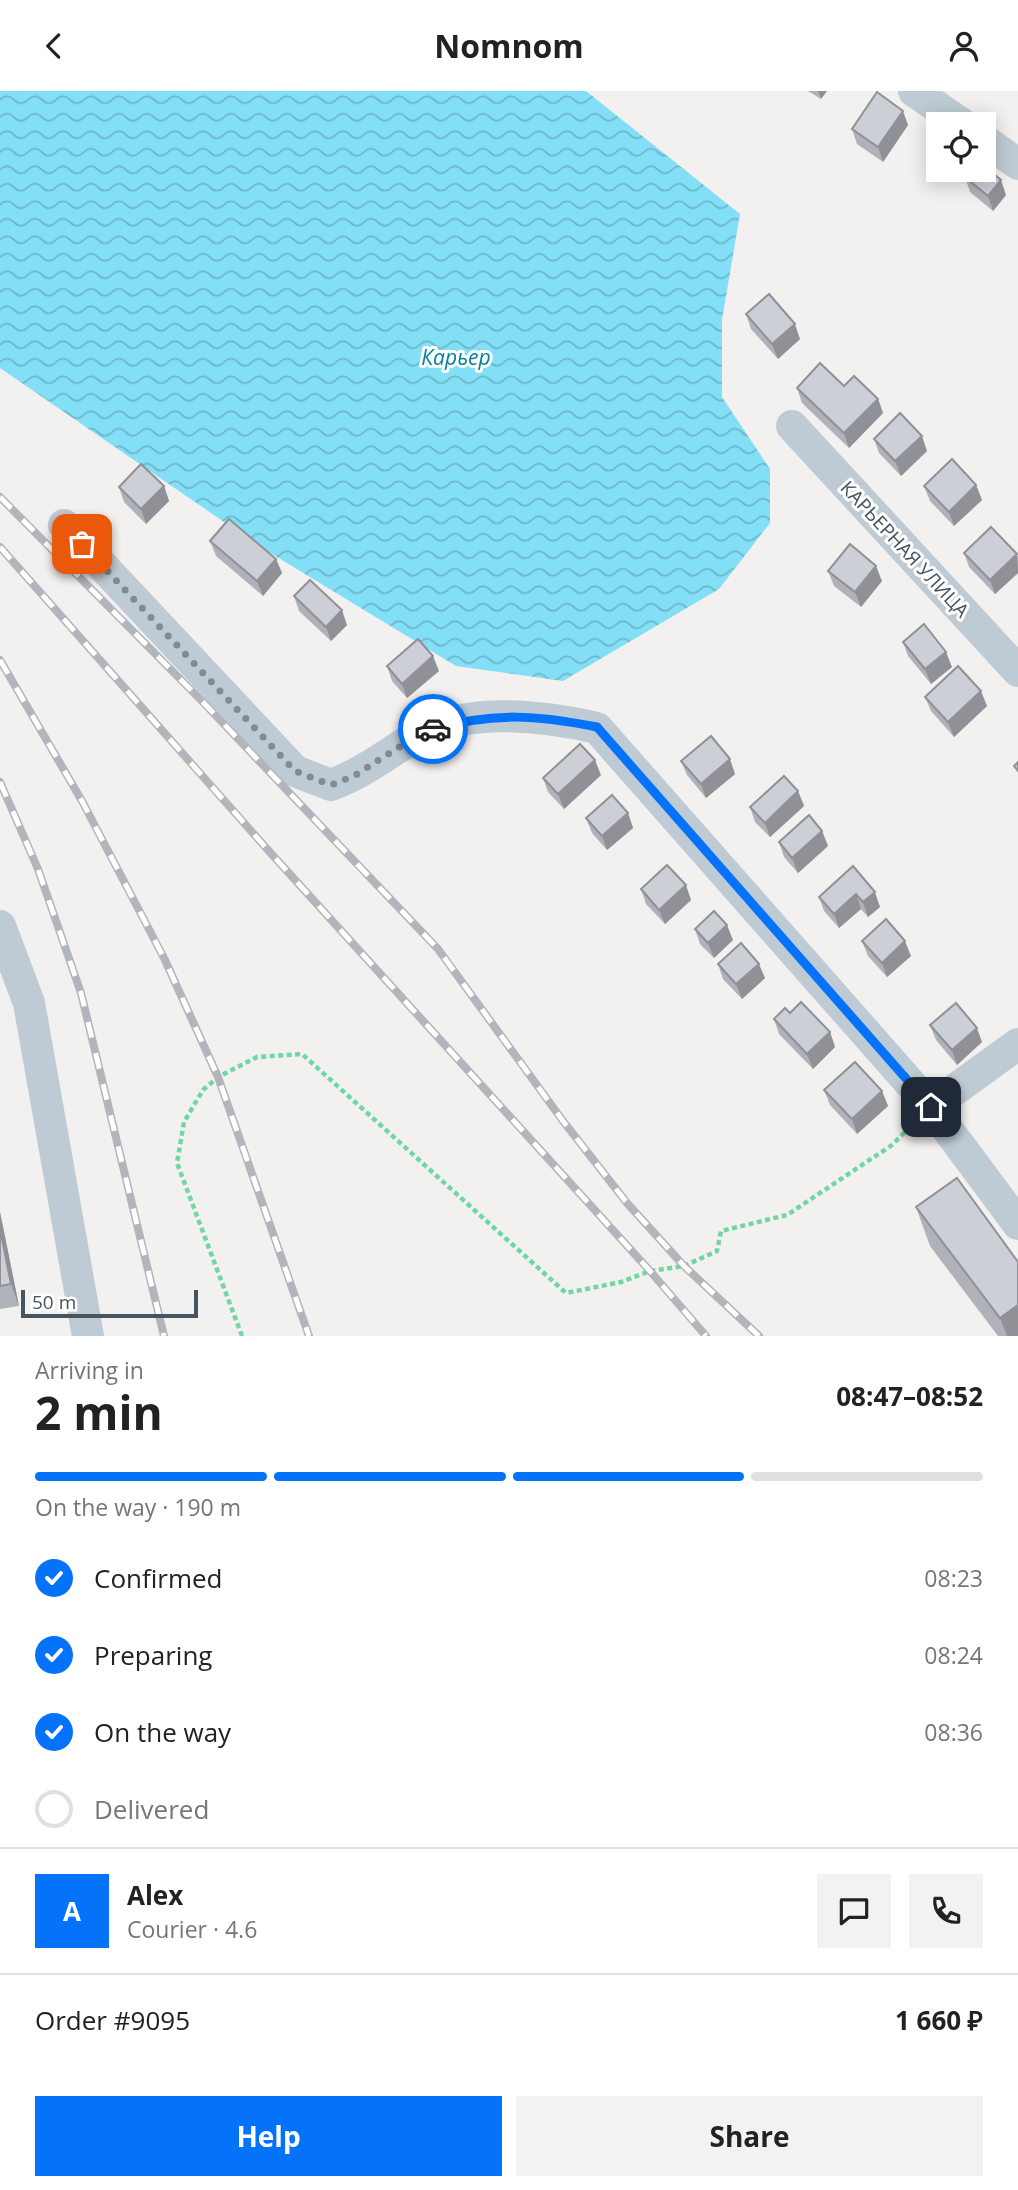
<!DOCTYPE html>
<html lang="en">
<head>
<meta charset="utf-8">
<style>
  body { margin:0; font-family:"Open Sans",sans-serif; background:#f2f2f2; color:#222; height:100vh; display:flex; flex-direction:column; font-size:26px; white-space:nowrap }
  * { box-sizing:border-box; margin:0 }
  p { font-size:23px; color:#767676 }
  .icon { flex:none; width:38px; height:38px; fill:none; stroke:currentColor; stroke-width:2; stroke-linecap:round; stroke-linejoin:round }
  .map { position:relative; height:1245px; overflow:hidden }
  .panel { display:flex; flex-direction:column; background:#fff; flex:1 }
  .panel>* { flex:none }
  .controls { position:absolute; left:926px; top:21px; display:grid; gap:14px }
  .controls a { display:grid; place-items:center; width:70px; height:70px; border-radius:0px; background:#fff; box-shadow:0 4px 18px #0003; font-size:35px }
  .scale { position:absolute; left:21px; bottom:18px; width:177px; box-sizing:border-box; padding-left:7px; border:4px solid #465460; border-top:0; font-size:19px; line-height:24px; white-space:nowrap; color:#465460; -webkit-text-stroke:5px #fff; paint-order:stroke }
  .pin { position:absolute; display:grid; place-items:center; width:60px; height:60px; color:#fff; margin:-30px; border-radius:14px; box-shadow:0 4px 10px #0006 }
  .courier { position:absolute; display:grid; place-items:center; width:70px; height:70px; margin:-35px; border:5px solid #0472f9; border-radius:50%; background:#fff; color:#222; box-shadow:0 2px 9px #0007 }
  .summary em { font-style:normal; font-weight:700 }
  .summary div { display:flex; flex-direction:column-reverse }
  .summary { display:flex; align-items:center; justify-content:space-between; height:119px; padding:0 35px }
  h1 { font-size:46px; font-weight:700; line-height:52px }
  .bar { display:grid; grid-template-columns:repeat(4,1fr); gap:10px 7px; align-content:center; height:84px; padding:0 35px }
  .bar i { height:9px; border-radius:5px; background:#e0e0e0 }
  .bar .active { background:#0472f9 }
  .bar p { grid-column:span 4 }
  .line { display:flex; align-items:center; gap:18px; padding:0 35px; border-top:2px solid #e0e0e0 }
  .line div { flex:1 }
  .round { display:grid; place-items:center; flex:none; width:74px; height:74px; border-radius:0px; background:#f2f2f2 }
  ol { padding:0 35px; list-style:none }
  li { display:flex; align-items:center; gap:21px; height:77px }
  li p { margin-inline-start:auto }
  li .icon { padding:7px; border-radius:50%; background:#0472f9; color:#fff; stroke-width:4 }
  li:last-child { color:#767676 }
  li i { width:38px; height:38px; border:4px solid #e0e0e0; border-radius:50% }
  .primary-button { display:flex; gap:14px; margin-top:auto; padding:14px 35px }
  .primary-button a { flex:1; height:80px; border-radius:0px; background:#0472f9; color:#fff; font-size:28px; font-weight:700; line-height:80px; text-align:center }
  .primary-button a+a { background:#f2f2f2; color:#222 }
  header { display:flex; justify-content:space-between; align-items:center; height:91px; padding:0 35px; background:#fff; font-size:32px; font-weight:700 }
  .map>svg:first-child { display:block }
  .water { fill:url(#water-waves) }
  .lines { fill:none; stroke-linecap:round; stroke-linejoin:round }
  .path { stroke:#6ed7a2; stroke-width:4.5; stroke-dasharray:5 3.5; stroke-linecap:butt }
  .minor { stroke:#bfcbd4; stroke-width:32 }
  .rail-casing { stroke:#b2b5bb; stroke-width:8 }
  .rail { stroke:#fff; stroke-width:5; stroke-dasharray:16; stroke-linecap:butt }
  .wall { fill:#afb2b8 }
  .shaded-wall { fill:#8f9196 }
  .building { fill:#cccfd6; stroke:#8f9196; stroke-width:2 }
  .done { stroke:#838b92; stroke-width:7; stroke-dasharray:0 12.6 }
  .route { stroke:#0472f9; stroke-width:9 }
  .labels { text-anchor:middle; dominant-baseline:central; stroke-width:6; stroke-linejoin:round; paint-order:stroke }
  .street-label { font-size:19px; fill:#465460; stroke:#fff }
  .water-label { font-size:21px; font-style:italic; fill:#0380a0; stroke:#fff }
</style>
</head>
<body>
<header><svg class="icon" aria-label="back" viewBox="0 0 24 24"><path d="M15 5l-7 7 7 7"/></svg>Nomnom<svg class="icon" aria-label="person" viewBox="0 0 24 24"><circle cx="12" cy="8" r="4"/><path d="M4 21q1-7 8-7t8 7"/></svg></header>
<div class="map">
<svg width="1018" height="1245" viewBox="0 0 1018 1245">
  <defs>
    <pattern id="water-waves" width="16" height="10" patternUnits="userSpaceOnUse" patternTransform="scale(1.75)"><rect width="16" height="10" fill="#83dff6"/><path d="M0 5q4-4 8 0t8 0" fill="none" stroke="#6db7cb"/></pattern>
  </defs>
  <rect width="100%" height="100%" fill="#f3f0f0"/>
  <polygon class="water" points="0,0 586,0 740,123 722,229 722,306 770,378 770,432 719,498 563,590 456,575 259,455 0,277"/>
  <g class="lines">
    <polyline class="path" points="242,1245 177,1072 184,1031 203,999 218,986 257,966 302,963 566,1202 621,1191 650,1180 684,1175 717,1160 721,1140 787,1124 892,1054 913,1033"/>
    <g class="minor">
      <polyline points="914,0 962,33"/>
      <polyline points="984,49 1018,73"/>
      <polyline points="792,335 1018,580"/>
      <path d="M 64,434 L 295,680 L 331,694 C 355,685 375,672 396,658 C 405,653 414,645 423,641 C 474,617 544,625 597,637 L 931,1016 L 1018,1133"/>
      <polyline points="0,835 29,912 88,1245"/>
      <polyline points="931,1016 1018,953"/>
    </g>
    <g class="rail-casing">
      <g id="rail">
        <polyline points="0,406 201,609 438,858 563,1030 627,1112 684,1175 759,1245"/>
        <polyline points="0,456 267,758 650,1180 706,1245"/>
        <polyline points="0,569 82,710 165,869 218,986 309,1245"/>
        <polyline points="0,691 38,778 81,902 164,1245"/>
      </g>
    </g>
    <use href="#rail" class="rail"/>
  </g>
  <g class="wall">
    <polygon points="808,0 827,0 821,8"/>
    <polygon points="908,34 883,71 857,53 852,38"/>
    <polygon points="965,86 1006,104 993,120 970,101"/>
    <polygon points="746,223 800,248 778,268 751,238"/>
    <polygon points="844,295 878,308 883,322 849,357 802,312 797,297"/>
    <polygon points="874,348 927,360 901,385 879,362"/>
    <polygon points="976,394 982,409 954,435 930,410 924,395"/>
    <polygon points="164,395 169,410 146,433 124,411 119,396"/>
    <polygon points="210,450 276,468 282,482 263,505 216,465"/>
    <polygon points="964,462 1018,465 1018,482 995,503 969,476"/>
    <polygon points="828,480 882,490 861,516 834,495"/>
    <polygon points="294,505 347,534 331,550 299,520"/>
    <polygon points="903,551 952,576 931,593 908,565"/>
    <polygon points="387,575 439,580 407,607 392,590"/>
    <polygon points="925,606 987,615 954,646 931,620"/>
    <polygon points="681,670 735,683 706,707 687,684"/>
    <polygon points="601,684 564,718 548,701 543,687"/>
    <polygon points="798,700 804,715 770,746 755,731 750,716"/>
    <polygon points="628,722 633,737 607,759 592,742 586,727"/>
    <polygon points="822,740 828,755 798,782 784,766 779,751"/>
    <polygon points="853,775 880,816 868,826 861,818 839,837 824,820 819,806"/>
    <polygon points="641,798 691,809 665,833 646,813"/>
    <polygon points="695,838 733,849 714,867 700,853"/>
    <polygon points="862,850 911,865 887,886 868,865"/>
    <polygon points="718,873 765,887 742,908 723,888"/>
    <polygon points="790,922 830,941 835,956 813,978 779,943 774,928"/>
    <polygon points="930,934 982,951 957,974 936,949"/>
    <polygon points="824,999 882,1000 888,1015 857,1043 830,1014"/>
    <polygon points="916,1116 1018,1245 998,1245 930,1155"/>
    <polygon points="0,1121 19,1215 0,1218"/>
  </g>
  <g class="shaded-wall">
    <polygon points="818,0 827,0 821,8"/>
    <polygon points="903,20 908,34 883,71 878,56"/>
    <polygon points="1001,89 1006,104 993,120 988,105"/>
    <polygon points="795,233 800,248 778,268 772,253"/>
    <polygon points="878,308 883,322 849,357 844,342"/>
    <polygon points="922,345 927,360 901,385 895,370"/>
    <polygon points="976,394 982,409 954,435 949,421"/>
    <polygon points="164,395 169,410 146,433 141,418"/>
    <polygon points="1017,463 1018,482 995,503 990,489"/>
    <polygon points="276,468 282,482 263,505 257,490"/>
    <polygon points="876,475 882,490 861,516 855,501"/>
    <polygon points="342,519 347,534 331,550 326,536"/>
    <polygon points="946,561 952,576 931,593 925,578"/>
    <polygon points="433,565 439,580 407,607 402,593"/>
    <polygon points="981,600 987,615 954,646 948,631"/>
    <polygon points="730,668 735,683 706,707 701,693"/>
    <polygon points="595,669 601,684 564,718 558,703"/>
    <polygon points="798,700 804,715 770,746 765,732"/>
    <polygon points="628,722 633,737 607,759 602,745"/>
    <polygon points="822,740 828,755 798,782 792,767"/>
    <polygon points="686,794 691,809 665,833 659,819"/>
    <polygon points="875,801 880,816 868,826 863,811"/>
    <polygon points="856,803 861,818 839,837 834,823"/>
    <polygon points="727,834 733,849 714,867 708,852"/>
    <polygon points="905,850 911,865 887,886 882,872"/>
    <polygon points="759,873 765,887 742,908 736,893"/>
    <polygon points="977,937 982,951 957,974 952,959"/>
    <polygon points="830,941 835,956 813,978 807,963"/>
    <polygon points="882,1000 888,1015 857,1043 852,1028"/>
    <polygon points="0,1121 19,1215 11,1193 0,1138"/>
    <polygon points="1018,1214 1018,1245 1007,1245 1000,1227"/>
  </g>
  <g class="building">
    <polygon points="877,1 903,20 878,56 852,38"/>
    <polygon points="984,75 1001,89 988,105 965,86 971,79 984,79"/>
    <polygon points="769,203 795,233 772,253 746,223"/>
    <polygon points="820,272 844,295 854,285 878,308 844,342 797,297"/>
    <polygon points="900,322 922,345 895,370 874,348"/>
    <polygon points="952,368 976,394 949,421 924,395"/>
    <polygon points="141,373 164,395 141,418 119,396"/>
    <polygon points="229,428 276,468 257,490 210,450"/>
    <polygon points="991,436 1017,463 990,489 964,462"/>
    <polygon points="850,453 876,475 855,501 828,480"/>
    <polygon points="310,489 342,519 326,536 294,505"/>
    <polygon points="924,533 946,561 925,578 903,551"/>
    <polygon points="418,548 433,565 402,593 387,575"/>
    <polygon points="958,575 981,600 948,631 925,606"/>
    <polygon points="711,645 730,668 701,693 681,670"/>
    <polygon points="580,653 595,669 558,703 543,687"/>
    <polygon points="1018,671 1018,680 1014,675"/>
    <polygon points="784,685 798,700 765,732 750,716"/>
    <polygon points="612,704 628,722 602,745 586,727"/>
    <polygon points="809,724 822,740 792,767 779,751"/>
    <polygon points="667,774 686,794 659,819 641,798"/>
    <polygon points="853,775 875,801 863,811 856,803 834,823 819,806"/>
    <polygon points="714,820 727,834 708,852 695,838"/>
    <polygon points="886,828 905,850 882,872 862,850"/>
    <polygon points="741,852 759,873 736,893 718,873"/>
    <polygon points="801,911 830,941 807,963 774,928 785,917 790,922"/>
    <polygon points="956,912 977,937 952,959 930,934"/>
    <polygon points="855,971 882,1000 852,1028 824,999"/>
    <polygon points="957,1087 1018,1171 1018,1214 1000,1227 916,1116"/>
    <polygon points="0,1138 11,1193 0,1195"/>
  </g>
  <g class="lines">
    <polyline class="done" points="82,453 295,680 331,694 354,685 424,640 433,638"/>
    <path class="route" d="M 433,638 C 493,621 537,624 597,636 L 931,1016"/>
  </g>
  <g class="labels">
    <g class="street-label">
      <text transform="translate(905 458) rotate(47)">КАРЬЕРНАЯ УЛИЦА</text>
    </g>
    <g class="water-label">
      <text x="456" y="266">Карьер</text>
    </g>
  </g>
</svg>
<div class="controls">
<a><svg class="icon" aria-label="locate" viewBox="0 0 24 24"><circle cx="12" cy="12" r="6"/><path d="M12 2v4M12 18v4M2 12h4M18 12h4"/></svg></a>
</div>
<div class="scale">50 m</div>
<div class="pin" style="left:82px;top:453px;background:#ea580c"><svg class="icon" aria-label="bag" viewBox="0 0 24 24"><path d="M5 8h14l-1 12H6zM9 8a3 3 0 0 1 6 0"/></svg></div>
<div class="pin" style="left:931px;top:1016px;background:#1f2937"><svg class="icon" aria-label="home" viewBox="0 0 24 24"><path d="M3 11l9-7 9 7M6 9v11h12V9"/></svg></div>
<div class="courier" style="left:433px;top:638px"><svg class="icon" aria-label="car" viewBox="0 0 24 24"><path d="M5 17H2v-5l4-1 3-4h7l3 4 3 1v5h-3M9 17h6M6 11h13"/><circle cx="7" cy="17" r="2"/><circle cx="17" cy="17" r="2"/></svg></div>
</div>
<section class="panel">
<div class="summary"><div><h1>2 min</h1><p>Arriving in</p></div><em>08:47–08:52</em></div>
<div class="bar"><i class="active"></i><i class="active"></i><i class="active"></i><i></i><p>On the way · 190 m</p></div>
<ol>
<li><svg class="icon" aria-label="check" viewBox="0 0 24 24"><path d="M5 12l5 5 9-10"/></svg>Confirmed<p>08:23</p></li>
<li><svg class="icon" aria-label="check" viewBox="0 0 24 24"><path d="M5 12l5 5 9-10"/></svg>Preparing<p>08:24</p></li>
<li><svg class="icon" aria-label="check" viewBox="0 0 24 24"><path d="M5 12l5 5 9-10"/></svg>On the way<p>08:36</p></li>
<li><i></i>Delivered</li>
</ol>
<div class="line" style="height:126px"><b class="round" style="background:#0472f9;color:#fff">A</b><div><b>Alex</b><p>Courier · 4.6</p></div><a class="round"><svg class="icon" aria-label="chat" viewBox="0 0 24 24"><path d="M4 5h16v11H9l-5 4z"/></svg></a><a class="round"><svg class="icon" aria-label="phone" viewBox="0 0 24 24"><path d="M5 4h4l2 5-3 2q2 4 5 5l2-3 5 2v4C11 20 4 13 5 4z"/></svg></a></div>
<div class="line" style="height:91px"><div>Order #9095</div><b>1 660 ₽</b></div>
<div class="primary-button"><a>Help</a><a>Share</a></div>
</section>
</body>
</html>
